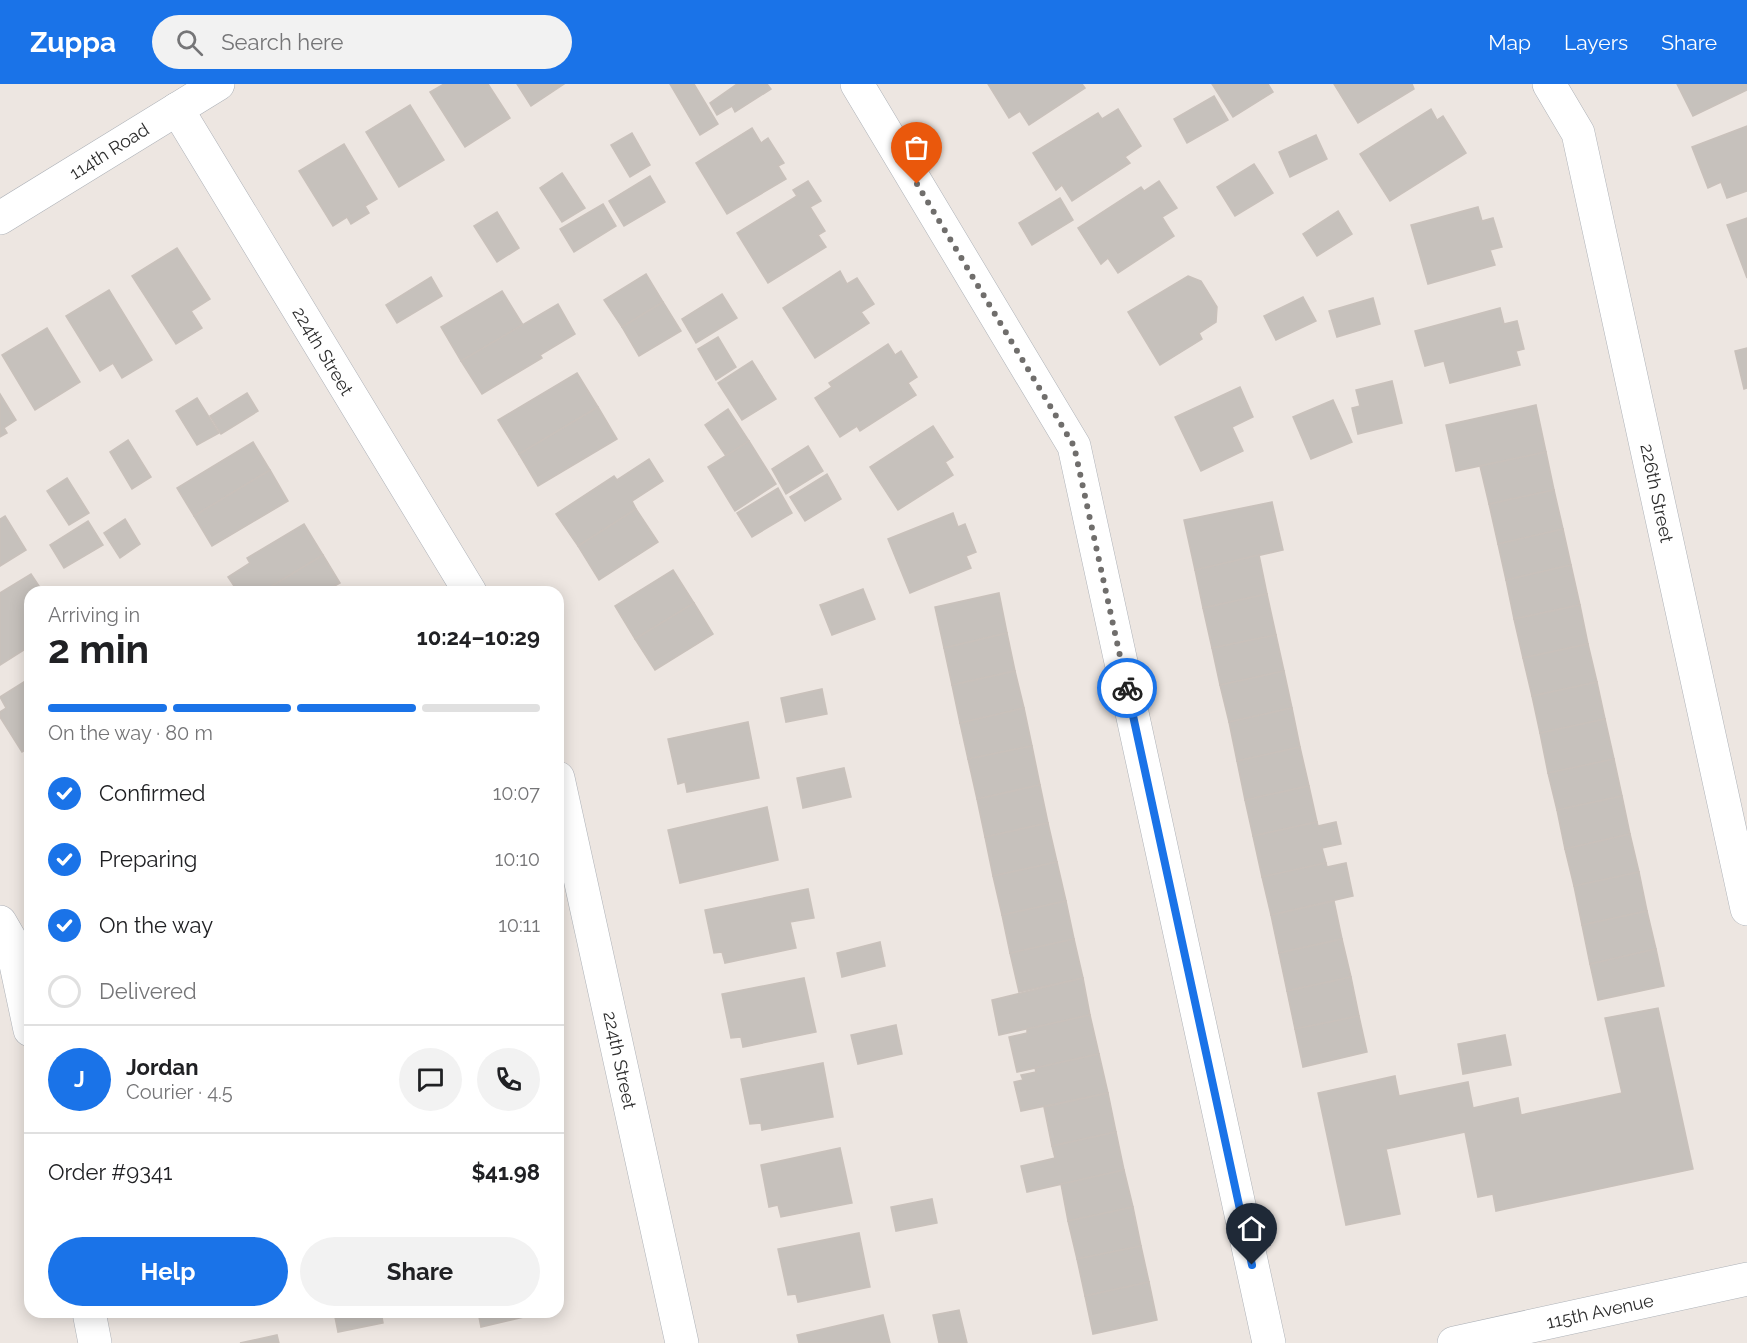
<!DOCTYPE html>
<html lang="en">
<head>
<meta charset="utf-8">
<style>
  body { margin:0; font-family:Raleway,sans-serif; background:#f2f2f2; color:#202124; height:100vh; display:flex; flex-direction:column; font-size:22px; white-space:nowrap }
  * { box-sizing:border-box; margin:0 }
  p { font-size:20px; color:#757577 }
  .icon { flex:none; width:33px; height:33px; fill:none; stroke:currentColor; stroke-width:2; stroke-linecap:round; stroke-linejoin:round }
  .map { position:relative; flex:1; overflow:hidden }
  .side { position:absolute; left:24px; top:502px; width:540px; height:732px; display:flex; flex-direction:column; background:#fff; border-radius:18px; box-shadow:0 3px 15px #0003 }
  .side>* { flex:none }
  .pin { position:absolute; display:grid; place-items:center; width:51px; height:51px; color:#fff; margin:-62px -26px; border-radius:50% 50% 50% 0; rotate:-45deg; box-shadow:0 0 6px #0007 }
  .pin .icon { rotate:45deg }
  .courier { position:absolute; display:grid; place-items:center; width:60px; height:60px; margin:-30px; border:4px solid #1a73e8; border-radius:50%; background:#fff; color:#222; box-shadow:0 2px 8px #0007 }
  .summary em { font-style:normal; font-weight:700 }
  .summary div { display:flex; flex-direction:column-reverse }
  .summary { display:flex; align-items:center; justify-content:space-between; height:102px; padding:0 24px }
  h1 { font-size:39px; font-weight:700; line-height:45px }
  .bar { display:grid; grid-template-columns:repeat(4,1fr); gap:9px 6px; align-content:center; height:72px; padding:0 24px }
  .bar i { height:8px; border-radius:4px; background:#e0e0e0 }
  .bar .on { background:#1a73e8 }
  .bar p { grid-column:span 4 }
  .line { display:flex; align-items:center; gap:15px; padding:0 24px; border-top:2px solid #e0e0e0 }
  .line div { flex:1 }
  .round { display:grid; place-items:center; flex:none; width:63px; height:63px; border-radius:32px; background:#f2f2f2 }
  ol { padding:0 24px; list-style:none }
  li { display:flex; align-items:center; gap:18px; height:66px }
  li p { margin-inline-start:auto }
  li .icon { padding:6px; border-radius:50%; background:#1a73e8; color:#fff; stroke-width:4 }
  li:last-child { color:#757577 }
  li i { width:33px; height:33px; border:3px solid #e0e0e0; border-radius:50% }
  .action { display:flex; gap:12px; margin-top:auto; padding:12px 24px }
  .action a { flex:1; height:69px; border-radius:36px; background:#1a73e8; color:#fff; font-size:24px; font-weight:700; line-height:69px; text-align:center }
  .action a+a { background:#f2f2f2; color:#202124 }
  header { display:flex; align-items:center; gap:36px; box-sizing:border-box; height:84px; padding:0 30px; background:#1a73e8; color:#fff }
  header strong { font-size:28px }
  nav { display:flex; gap:33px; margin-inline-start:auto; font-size:21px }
  .search { width:420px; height:54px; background:#f2f2f2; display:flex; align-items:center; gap:15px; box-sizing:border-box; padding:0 21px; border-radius:33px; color:#757577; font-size:22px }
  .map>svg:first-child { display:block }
  .building { fill:#c6c1bc; stroke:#c9c1bb; stroke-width:1.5 }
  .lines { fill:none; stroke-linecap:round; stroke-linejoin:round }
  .minor-casing { stroke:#aeb2b8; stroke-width:34 }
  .secondary-casing { stroke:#aeb2b8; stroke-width:34 }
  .minor { stroke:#fff; stroke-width:33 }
  .secondary { stroke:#fff; stroke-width:33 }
  .done { stroke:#706e6c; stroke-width:6; stroke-dasharray:0 10.8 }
  .route { stroke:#1a73e8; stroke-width:8 }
  .labels { text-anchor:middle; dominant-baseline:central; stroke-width:4.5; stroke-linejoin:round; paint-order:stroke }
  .street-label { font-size:18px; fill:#2d2d2d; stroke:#fff }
</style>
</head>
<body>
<header>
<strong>Zuppa</strong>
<div class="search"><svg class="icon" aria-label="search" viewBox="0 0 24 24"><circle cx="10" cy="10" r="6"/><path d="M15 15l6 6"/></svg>Search here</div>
<nav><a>Map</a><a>Layers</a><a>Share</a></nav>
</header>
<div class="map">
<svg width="1747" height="1259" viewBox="0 0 1747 1259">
  <rect width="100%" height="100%" fill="#ede6e1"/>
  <g class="building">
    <polygon points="444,0 488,0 510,34 465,63 430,8"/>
    <polygon points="517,0 564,0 531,22"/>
    <polygon points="670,0 694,0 718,40 700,51"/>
    <polygon points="737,0 767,0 771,5 735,28 732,22 717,31 710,19"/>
    <polygon points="988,0 1082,0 1085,4 1029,41 1020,27 1009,34"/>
    <polygon points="1212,0 1268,0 1273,8 1233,33"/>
    <polygon points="1334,0 1412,0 1414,5 1358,39"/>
    <polygon points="1677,0 1747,0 1747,6 1693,32"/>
    <polygon points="1214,12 1228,36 1187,59 1174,35"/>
    <polygon points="410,21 444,76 399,103 366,48"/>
    <polygon points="1118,25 1141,62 1125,73 1130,79 1072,117 1062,101 1056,106 1033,69 1098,29 1102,35"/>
    <polygon points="1431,25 1437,36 1443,32 1466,69 1390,117 1360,70"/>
    <polygon points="1747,42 1747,107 1727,114 1721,98 1708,104 1692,63"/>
    <polygon points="752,44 761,59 768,54 784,79 778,82 786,95 727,130 696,79"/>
    <polygon points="632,49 650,81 630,93 611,61"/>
    <polygon points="1316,51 1327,75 1290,93 1279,68"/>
    <polygon points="344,60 377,115 365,122 369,129 351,140 347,133 333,142 299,87"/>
    <polygon points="1254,80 1273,109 1235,132 1217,103"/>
    <polygon points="562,89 585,124 562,138 540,104"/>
    <polygon points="650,92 665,118 624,142 609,117"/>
    <polygon points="808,97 821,117 810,123 825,147 818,151 826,163 768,199 737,149 797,112 793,106"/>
    <polygon points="1159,97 1177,124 1162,133 1174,152 1118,189 1108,174 1101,180 1078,144 1141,103 1144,107"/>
    <polygon points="1060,114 1073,136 1032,161 1019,139"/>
    <polygon points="603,120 616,142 574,168 560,145"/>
    <polygon points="1478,123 1482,137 1493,134 1502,163 1490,166 1495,181 1428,200 1411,141"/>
    <polygon points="1338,127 1352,150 1317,172 1303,150"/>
    <polygon points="497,128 519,164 497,178 474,142"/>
    <polygon points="1747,134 1747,194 1727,141"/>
    <polygon points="177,164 210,215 191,227 202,244 176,260 132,192"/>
    <polygon points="840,187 847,200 857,194 874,220 861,228 869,239 815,274 783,224"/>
    <polygon points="646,190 663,218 622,243 604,216"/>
    <polygon points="1188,192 1201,197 1217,223 1216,238 1199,249 1202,255 1160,281 1128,228"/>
    <polygon points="431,193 442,212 397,239 386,221"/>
    <polygon points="109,206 152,276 122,294 113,279 100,287 66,232"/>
    <polygon points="502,207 523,241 461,277 441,243"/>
    <polygon points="722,210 737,234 696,259 682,235"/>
    <polygon points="1303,213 1316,237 1276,256 1264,232"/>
    <polygon points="1373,214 1380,240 1337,253 1329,227"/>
    <polygon points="663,218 681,247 639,272 622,243"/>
    <polygon points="558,220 575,250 540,271 542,274 482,310 461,277"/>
    <polygon points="1500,224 1504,240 1517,237 1524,265 1516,267 1520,281 1450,299 1444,277 1425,282 1415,247"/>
    <polygon points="47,244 80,298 35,326 2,271"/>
    <polygon points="718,253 736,283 716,296 698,265"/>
    <polygon points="888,260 895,271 901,267 917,293 908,299 916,311 860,347 857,342 840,353 815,314 832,303 829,299"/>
    <polygon points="1747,264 1747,304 1744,305 1735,267"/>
    <polygon points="752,277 776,315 742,336 718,299"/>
    <polygon points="577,289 598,323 519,370 498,336"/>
    <polygon points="1392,297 1402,339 1358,350 1352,324 1360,322 1356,306"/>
    <polygon points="1240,303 1253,333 1232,343 1243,367 1201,387 1175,333"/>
    <polygon points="247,309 258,327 221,350 210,332"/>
    <polygon points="0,310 16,336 4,344 7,349 0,353"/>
    <polygon points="197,314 219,349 197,361 176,327"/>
    <polygon points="1333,316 1352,358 1311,375 1293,333"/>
    <polygon points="1536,321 1546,368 1456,387 1446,341"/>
    <polygon points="598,323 617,355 538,402 519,370"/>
    <polygon points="728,325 749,357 726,372 705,341"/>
    <polygon points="933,342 953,373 945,378 953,391 898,426 870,383"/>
    <polygon points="128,356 151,393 132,405 110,368"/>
    <polygon points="749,357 776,400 735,427 708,383"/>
    <polygon points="253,358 270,386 194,432 177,404"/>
    <polygon points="808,362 823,387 786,410 772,385"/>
    <polygon points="1546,368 1554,406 1489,420 1480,382"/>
    <polygon points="649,375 663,397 632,417 636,425 578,462 556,430 614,392 617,396"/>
    <polygon points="270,386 288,417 212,462 194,432"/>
    <polygon points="827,390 841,415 805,437 790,413"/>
    <polygon points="67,394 89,429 69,441 47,407"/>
    <polygon points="778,404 792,429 752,453 737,429"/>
    <polygon points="1554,406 1563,445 1498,460 1489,420"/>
    <polygon points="1272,418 1283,466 1195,486 1184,436"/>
    <polygon points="636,425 658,458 599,496 578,462"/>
    <polygon points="953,429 958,443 965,440 976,468 966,472 971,484 910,509 888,455"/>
    <polygon points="5,432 26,466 0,482 0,435"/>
    <polygon points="125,435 140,460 120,474 104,449"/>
    <polygon points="88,437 103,461 64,484 50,461"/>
    <polygon points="304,440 323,471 262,508 238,508 228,493 250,479 247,474"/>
    <polygon points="1563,445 1571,481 1506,496 1498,460"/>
    <polygon points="323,471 340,499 324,508 262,508"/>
    <polygon points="1259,471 1267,510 1203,524 1195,486"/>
    <polygon points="1571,481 1580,521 1514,535 1506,496"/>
    <polygon points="673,486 694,519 635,555 615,522"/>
    <polygon points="31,490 43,508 30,508 30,562 0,581 0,509"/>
    <polygon points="863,505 875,535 832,551 820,521"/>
    <polygon points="999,509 1007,549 944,564 935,523"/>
    <polygon points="1267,510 1276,551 1212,564 1203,524"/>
    <polygon points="694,519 713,550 655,586 635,555"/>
    <polygon points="1580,521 1588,560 1523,574 1514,535"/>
    <polygon points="1007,549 1015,587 952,601 944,564"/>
    <polygon points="1276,551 1284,587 1220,601 1212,564"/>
    <polygon points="1588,560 1597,598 1532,612 1523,574"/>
    <polygon points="1015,587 1024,624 960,639 952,601"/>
    <polygon points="1284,587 1292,624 1229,638 1220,601"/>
    <polygon points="30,594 30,663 22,668 0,633 0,628 6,624 0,613"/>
    <polygon points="1597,598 1605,635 1540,649 1532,612"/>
    <polygon points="822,605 827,630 786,638 781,614"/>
    <polygon points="1024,624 1032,662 968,675 960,639"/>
    <polygon points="1292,624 1300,663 1237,677 1229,638"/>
    <polygon points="1605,635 1614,675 1548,689 1540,649"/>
    <polygon points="748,638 759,694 687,708 685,698 678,700 668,655"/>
    <polygon points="1032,662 1040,701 977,715 968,675"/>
    <polygon points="1300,663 1309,702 1245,716 1237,677"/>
    <polygon points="1614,675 1622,712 1557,726 1548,689"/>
    <polygon points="844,684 851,713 803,724 797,694"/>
    <polygon points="1040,701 1048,739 985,753 977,715"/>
    <polygon points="1309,702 1317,738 1253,752 1245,716"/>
    <polygon points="1622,712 1630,750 1565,765 1557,726"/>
    <polygon points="767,723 778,776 680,799 668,746"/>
    <polygon points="1317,738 1318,742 1336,738 1341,760 1322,764 1326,779 1262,793 1253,752"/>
    <polygon points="1048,739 1057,778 993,792 985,753"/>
    <polygon points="1630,750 1639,788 1574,802 1565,765"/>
    <polygon points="1057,778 1066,817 1002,831 993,792"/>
    <polygon points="1326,779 1327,783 1346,779 1353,812 1271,831 1262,793"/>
    <polygon points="1639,788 1647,827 1582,841 1574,802"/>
    <polygon points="808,805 814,834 790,838 796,864 725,879 722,868 714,869 705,826"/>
    <polygon points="1066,817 1074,855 1010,869 1002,831"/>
    <polygon points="1334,817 1342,855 1279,869 1271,831"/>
    <polygon points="1647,827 1656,865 1590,880 1582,841"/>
    <polygon points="1074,855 1083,894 1019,908 1010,869"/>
    <polygon points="1342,855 1351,893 1287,907 1279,869"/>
    <polygon points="880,858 885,882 842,893 837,869"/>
    <polygon points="1656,865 1664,902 1598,916 1590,880"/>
    <polygon points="1351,893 1359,932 1295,945 1287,907"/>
    <polygon points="804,894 816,948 743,963 741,953 731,954 722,910"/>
    <polygon points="1083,894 1090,931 999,951 992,916"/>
    <polygon points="1658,924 1693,1085 1496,1127 1493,1110 1478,1113 1465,1048 1386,1065 1400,1130 1346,1141 1318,1009 1395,992 1399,1012 1468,998 1473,1024 1518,1014 1521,1031 1622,1009 1605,934"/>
    <polygon points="1090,931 1099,970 1017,988 1009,953 1027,949 1027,945"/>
    <polygon points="1359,932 1367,968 1303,983 1295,945"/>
    <polygon points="896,941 902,970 858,980 851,951"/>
    <polygon points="1505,951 1511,981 1463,990 1458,960"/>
    <polygon points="1099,970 1108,1009 1021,1027 1014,998 1023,996 1021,991 1036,988 1035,984"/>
    <polygon points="823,979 833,1033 762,1046 761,1039 750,1040 741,995"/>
    <polygon points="1108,1009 1116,1048 1052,1062 1044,1023"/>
    <polygon points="1116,1048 1124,1086 1027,1108 1021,1082 1055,1074 1052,1062"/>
    <polygon points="840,1064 852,1119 781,1133 778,1121 769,1123 761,1081"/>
    <polygon points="1124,1086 1133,1123 1068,1137 1061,1100"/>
    <polygon points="932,1115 937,1139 896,1147 891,1123"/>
    <polygon points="1133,1123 1141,1162 1077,1175 1068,1137"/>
    <polygon points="859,1149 870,1203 798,1218 796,1210 788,1211 778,1165"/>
    <polygon points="1141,1162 1149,1198 1085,1212 1077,1175"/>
    <polygon points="1149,1198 1157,1236 1093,1250 1085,1212"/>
    <polygon points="959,1226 967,1259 939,1259 933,1231"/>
    <polygon points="334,1228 381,1228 383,1239 338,1248"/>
    <polygon points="478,1228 545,1228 481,1243"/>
    <polygon points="883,1231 890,1259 799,1259 797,1251"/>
    <polygon points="277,1251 279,1259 240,1259"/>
  </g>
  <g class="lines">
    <g class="minor-casing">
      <g id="minor">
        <polyline points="857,0 1074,362 1269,1259"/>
        <polyline points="1549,0 1578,49 1747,825"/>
        <polyline points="177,25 470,508"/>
        <polyline points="0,134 218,0"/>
        <polyline points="558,694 682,1259"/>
        <polyline points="0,838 11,857 30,946"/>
        <polyline points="89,1228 95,1259"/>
      </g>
    </g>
    <g class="secondary-casing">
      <polyline id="secondary" points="1454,1259 1747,1195"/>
    </g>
    <use href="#minor" class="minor"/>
    <use href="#secondary" class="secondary"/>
  </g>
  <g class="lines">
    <polyline class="done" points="917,100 1074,362 1127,604"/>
    <polyline class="route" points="1127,604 1252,1181"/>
  </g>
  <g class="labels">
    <g class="street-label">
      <text transform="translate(109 67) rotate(-32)">114th Road</text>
      <text transform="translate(323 267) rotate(59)">224th Street</text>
      <text transform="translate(1657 409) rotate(78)">226th Street</text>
      <text transform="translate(620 976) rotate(78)">224th Street</text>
      <text transform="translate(1600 1227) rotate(-12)">115th Avenue</text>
    </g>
  </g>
</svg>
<div class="pin" style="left:917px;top:100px;background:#ea580c"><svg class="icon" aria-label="bag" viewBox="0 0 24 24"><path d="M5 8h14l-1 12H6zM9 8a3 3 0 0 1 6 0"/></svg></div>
<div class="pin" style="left:1252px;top:1181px;background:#1f2937"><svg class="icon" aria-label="home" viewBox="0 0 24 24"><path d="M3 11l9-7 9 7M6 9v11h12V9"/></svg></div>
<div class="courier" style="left:1127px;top:604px"><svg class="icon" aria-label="bike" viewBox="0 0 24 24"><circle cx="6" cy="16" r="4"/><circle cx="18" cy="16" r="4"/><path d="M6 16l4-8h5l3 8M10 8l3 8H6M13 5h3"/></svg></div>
<section class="side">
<div class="summary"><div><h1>2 min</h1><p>Arriving in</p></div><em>10:24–10:29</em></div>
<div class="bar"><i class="on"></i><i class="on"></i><i class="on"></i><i></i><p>On the way · 80 m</p></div>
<ol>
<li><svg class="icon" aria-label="check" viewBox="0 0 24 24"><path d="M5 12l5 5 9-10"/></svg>Confirmed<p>10:07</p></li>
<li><svg class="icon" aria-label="check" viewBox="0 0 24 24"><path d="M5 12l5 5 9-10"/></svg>Preparing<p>10:10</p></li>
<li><svg class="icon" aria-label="check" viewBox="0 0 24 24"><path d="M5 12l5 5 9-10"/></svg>On the way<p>10:11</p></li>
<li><i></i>Delivered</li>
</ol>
<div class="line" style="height:108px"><b class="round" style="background:#1a73e8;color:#fff">J</b><div><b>Jordan</b><p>Courier · 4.5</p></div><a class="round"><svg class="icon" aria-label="chat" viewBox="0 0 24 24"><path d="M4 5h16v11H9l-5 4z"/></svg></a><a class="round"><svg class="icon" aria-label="phone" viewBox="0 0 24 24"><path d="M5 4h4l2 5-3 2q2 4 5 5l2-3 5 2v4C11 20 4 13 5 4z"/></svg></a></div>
<div class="line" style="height:78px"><div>Order #9341</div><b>$41.98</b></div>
<div class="action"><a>Help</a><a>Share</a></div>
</section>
</div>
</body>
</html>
